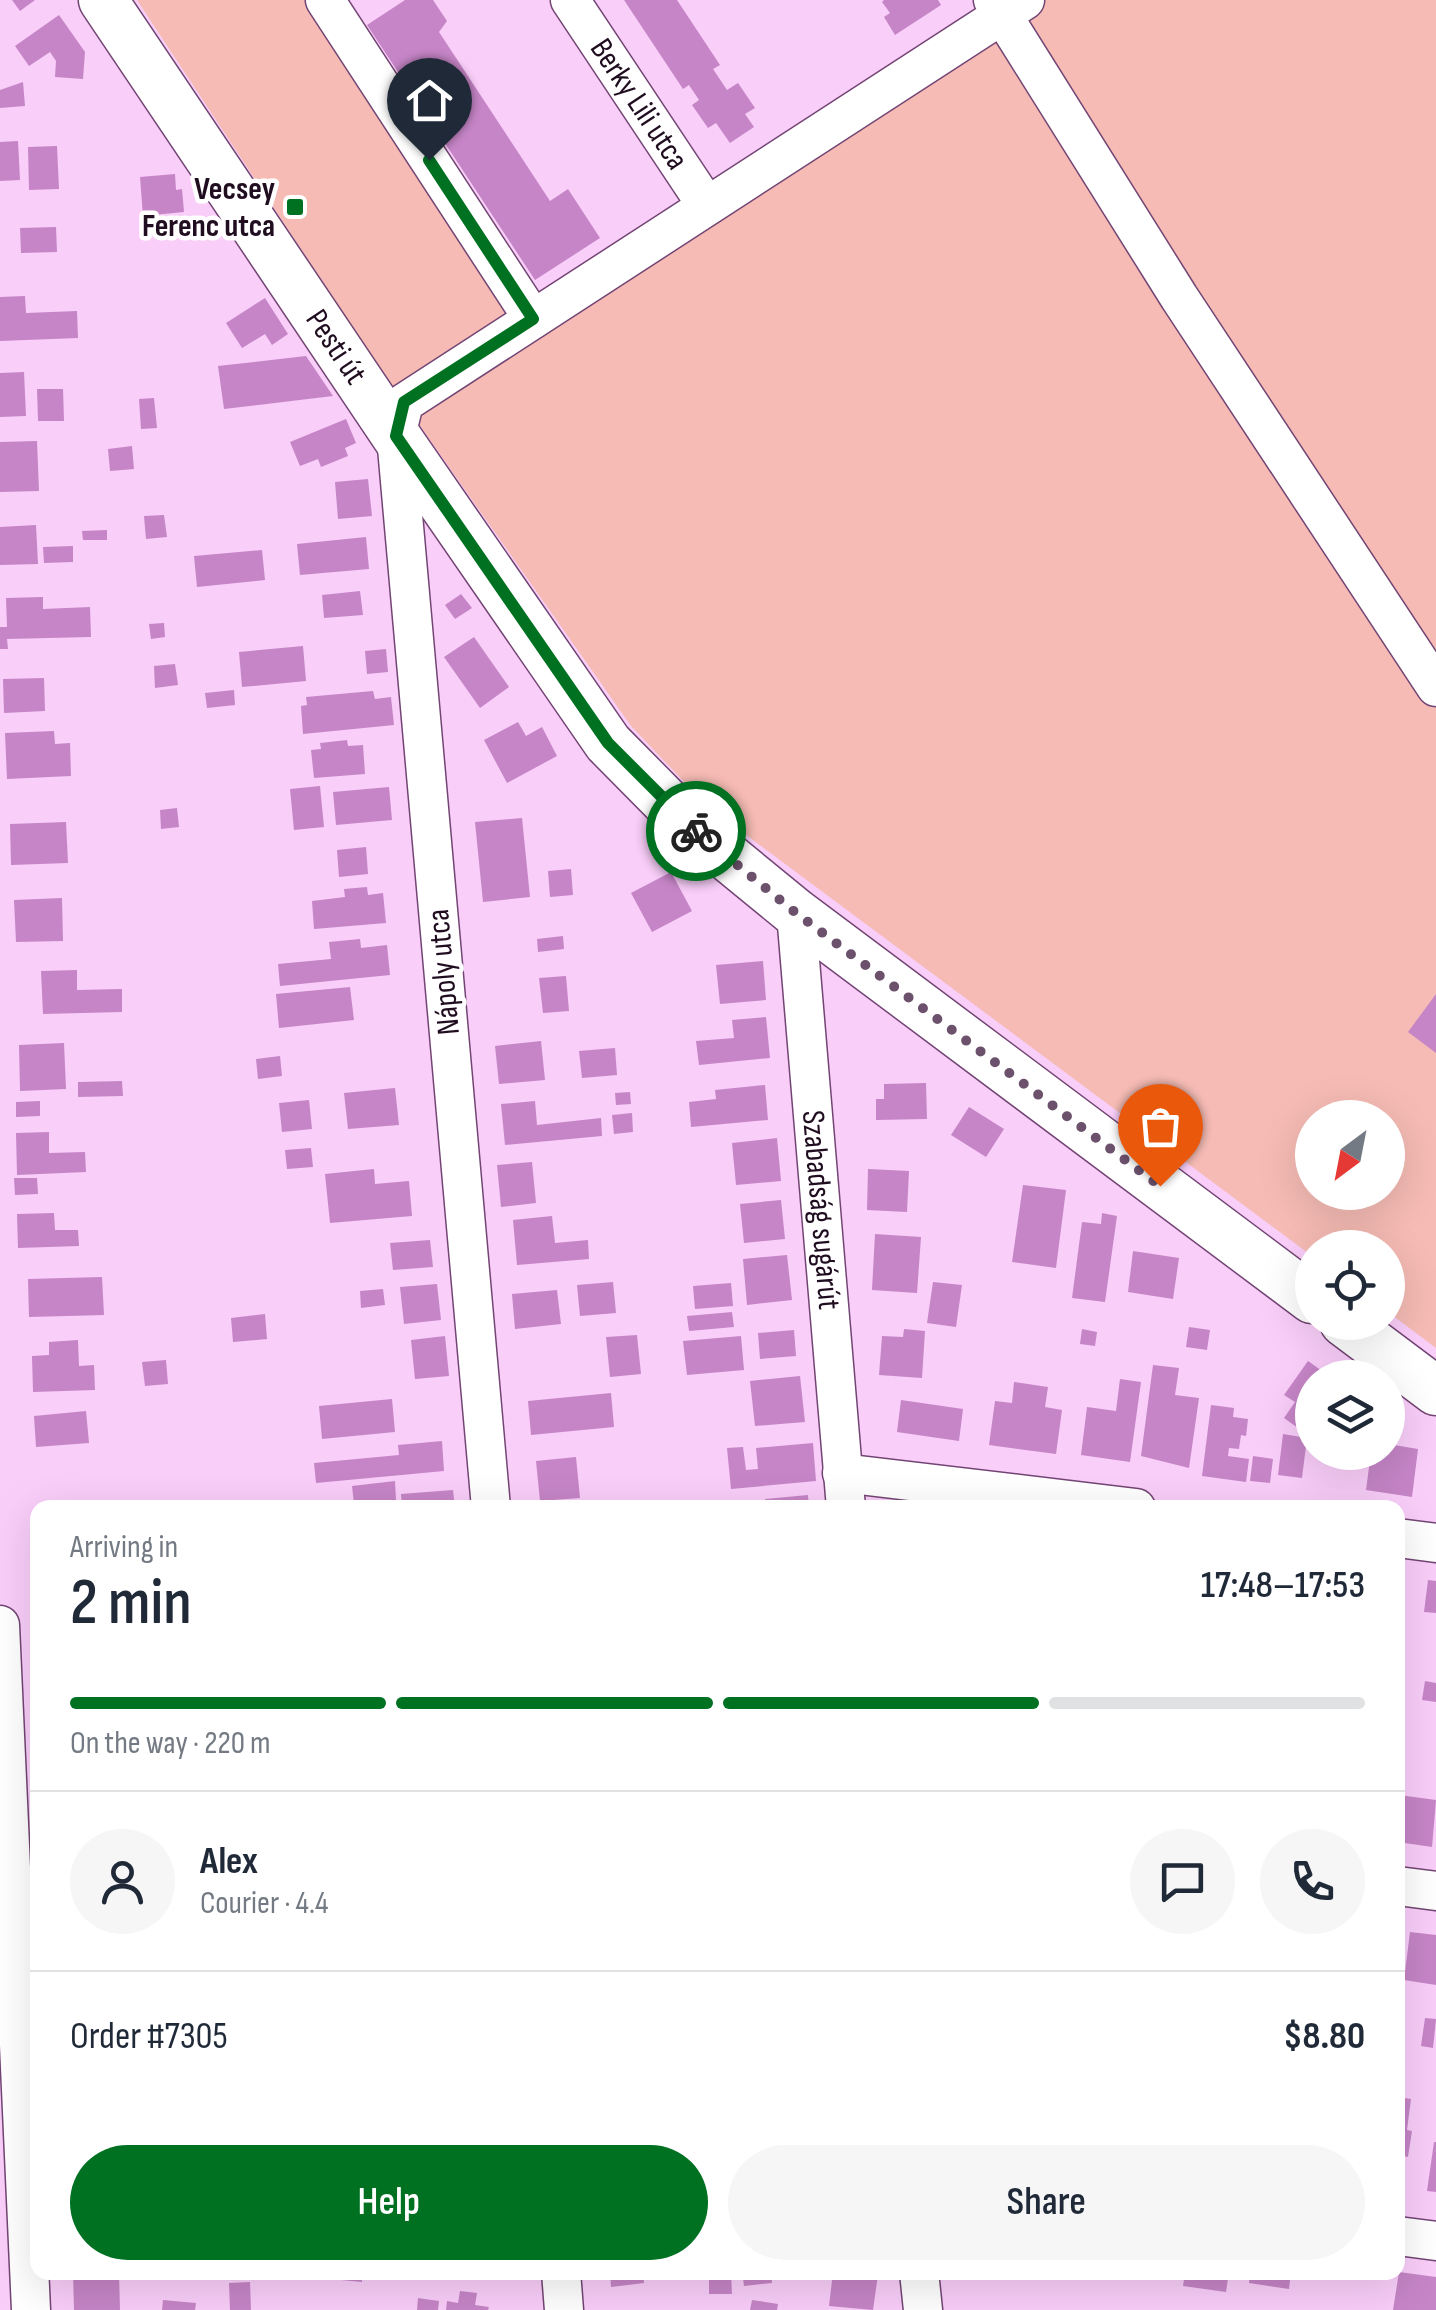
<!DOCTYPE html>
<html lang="en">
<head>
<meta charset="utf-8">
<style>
  body { margin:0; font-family:"Sofia Sans Condensed",sans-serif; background:#f6f6f7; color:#1f2937; height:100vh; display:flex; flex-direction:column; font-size:38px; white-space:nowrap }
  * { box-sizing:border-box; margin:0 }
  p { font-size:32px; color:#747a83 }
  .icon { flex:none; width:55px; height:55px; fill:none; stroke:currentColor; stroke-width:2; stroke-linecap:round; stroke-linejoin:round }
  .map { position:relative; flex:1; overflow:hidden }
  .sheet { position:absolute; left:30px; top:1500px; width:1375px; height:780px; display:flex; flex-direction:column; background:#fff; border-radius:20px; box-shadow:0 10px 40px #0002 }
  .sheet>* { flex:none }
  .needle { width:65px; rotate:212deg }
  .controls { position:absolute; left:1295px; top:1100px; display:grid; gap:20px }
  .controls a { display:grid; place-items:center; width:110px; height:110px; border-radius:50%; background:#fff; box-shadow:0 10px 40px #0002; font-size:50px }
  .pin { position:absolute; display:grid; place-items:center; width:85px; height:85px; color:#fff; margin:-102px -42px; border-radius:50% 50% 50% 0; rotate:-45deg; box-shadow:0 0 10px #0007 }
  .pin .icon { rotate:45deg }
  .courier { position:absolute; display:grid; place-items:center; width:100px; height:100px; margin:-50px; border:8px solid #007021; border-radius:50%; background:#fff; color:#222; box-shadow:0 2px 12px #0007 }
  .headline em { font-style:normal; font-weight:600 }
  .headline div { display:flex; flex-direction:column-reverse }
  .headline { display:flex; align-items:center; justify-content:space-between; height:170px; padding:0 40px }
  h1 { font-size:65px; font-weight:600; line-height:75px }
  .bar { display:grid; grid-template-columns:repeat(4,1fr); gap:15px 10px; align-content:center; height:120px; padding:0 40px }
  .bar i { height:12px; border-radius:8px; background:#e0e1e3 }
  .bar .selected { background:#007021 }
  .bar p { grid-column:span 4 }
  .line { display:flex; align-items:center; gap:25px; padding:0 40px; border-top:2px solid #e0e1e3 }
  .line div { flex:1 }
  .round { display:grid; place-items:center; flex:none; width:105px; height:105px; border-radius:52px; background:#f6f6f7 }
  .action { display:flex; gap:20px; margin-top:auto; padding:20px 40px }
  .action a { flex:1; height:115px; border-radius:60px; background:#007021; color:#fff; font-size:40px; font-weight:600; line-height:115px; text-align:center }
  .action a+a { background:#f6f6f7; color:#1f2937 }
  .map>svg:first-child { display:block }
  .green { fill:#f5bbb4; fill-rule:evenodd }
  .building { fill:#c685c7 }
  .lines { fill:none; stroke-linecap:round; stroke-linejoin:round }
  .minor-casing { stroke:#734574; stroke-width:41 }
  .major-casing { stroke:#734574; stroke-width:51 }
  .minor { stroke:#fff; stroke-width:38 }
  .major { stroke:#fff; stroke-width:48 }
  .done { stroke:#6c516c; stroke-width:10; stroke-dasharray:0 18 }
  .route { stroke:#007021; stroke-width:12 }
  .poi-dot { fill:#007021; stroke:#fff; stroke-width:4 }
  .labels { text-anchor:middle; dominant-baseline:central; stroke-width:9; stroke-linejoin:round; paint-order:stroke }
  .street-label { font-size:32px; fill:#200d20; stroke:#fff }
  .poi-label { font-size:32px; font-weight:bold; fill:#200d20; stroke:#fff; text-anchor:end }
</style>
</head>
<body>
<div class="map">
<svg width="1436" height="2310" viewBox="0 0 1436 2310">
  <rect width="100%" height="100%" fill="#f9cef9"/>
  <path class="green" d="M 137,0 L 325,0 L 533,319 L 1025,0 L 1436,0 L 1436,1348 L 1388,1312 L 1388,1248 L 1312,1248 L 1312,1256 L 706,805 L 631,726 L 378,366 ZM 1312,1118 L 1388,1118 L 1388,1192 L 1312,1192 Z"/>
  <g class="building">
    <polygon points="12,0 35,0 20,11"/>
    <polygon points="405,0 433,0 447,21 439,32 550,201 568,189 600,238 535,280 367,25"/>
    <polygon points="624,0 677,0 720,65 713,69 727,90 738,83 755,108 745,114 754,127 730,143 716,123 708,128 692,105 699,100 689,85 683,89"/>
    <polygon points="884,0 938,0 941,5 895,35 884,17 890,13 882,2"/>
    <polygon points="59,15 85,52 83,79 55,77 56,61 50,52 29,66 15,46"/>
    <polygon points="23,82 25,106 0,108 0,90"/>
    <polygon points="18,141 20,180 0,181 0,142"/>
    <polygon points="57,146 59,189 29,190 28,147"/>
    <polygon points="175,174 176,190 182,189 184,212 143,216 140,177"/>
    <polygon points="56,227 57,252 21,253 20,228"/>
    <polygon points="25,296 26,313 77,311 78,338 0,341 0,297"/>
    <polygon points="265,298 288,334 272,345 265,334 242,348 226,323"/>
    <polygon points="306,356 333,396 224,409 218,366"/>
    <polygon points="24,372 26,416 0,417 0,373"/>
    <polygon points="37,389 63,389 64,421 38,421"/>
    <polygon points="154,398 157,428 141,429 139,399"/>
    <polygon points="346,419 356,443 345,448 348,456 321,467 318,459 300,466 290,442"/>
    <polygon points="37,441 39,491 0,492 0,442"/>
    <polygon points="132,446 134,469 110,471 108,449"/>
    <polygon points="368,479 372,516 338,519 335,482"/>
    <polygon points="164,515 167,537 146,539 144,516"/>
    <polygon points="36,525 38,564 0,565 0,527"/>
    <polygon points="107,530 107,540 83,540 82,531"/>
    <polygon points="366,537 369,569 300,575 297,544"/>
    <polygon points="73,546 73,562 44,563 43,547"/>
    <polygon points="262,550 265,580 197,587 194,556"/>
    <polygon points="360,591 363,615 324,618 322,595"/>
    <polygon points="461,594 472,608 455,619 445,605"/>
    <polygon points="43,597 43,609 90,607 91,637 7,639 8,649 0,649 0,627 7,627 6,598"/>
    <polygon points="164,623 165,637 151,639 149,624"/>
    <polygon points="474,637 509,687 480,708 444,657"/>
    <polygon points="303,646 306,681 242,687 239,652"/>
    <polygon points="386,649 388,672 367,674 365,651"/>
    <polygon points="175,664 178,685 155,688 154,666"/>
    <polygon points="44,678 45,711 4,713 3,679"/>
    <polygon points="234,690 235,705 207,708 205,693"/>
    <polygon points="373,691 375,699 391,697 394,725 303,734 301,706 307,705 306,697"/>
    <polygon points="518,722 526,736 542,727 557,756 507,783 484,740"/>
    <polygon points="54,731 55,744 70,743 71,776 7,779 5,733"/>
    <polygon points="347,740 348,746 363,745 365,774 314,778 311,750 321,749 320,743"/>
    <polygon points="320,786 324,827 294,830 290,789"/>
    <polygon points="389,787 392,820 336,825 333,792"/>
    <polygon points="177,808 179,827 161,829 160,810"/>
    <polygon points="522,818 530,897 483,902 475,822"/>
    <polygon points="66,822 68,863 11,865 10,824"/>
    <polygon points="366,847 368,874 339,877 337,850"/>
    <polygon points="571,869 573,895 550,897 548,871"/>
    <polygon points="671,872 692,911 652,932 631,893"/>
    <polygon points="367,887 368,895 383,893 386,923 314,929 312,901 345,897 344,889"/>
    <polygon points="62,898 63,941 16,942 14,900"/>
    <polygon points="563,936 564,949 538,952 537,939"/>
    <polygon points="360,939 361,948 387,945 390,975 280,986 278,964 331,959 329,942"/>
    <polygon points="763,961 766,1000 720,1004 716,965"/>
    <polygon points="77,970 77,990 122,989 122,1012 43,1014 41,971"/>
    <polygon points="566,976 569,1011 543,1013 539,978"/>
    <polygon points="350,987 354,1020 279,1028 276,994"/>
    <polygon points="1436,994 1436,1053 1408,1032"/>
    <polygon points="766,1017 770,1058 699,1065 696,1041 734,1038 732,1020"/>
    <polygon points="541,1041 545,1080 499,1084 495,1046"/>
    <polygon points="64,1043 66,1089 20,1091 19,1045"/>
    <polygon points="615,1048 617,1075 582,1078 579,1051"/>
    <polygon points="280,1056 282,1076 258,1079 256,1059"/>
    <polygon points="122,1081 123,1096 78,1097 78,1082"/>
    <polygon points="926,1083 927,1119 876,1120 876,1099 884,1099 884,1084"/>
    <polygon points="765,1085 768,1120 691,1127 689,1102 716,1099 715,1090"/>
    <polygon points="395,1088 399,1125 348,1129 344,1093"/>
    <polygon points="630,1092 631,1104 616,1105 615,1093"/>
    <polygon points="309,1100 312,1129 282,1132 279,1103"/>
    <polygon points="40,1101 40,1116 16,1117 16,1102"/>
    <polygon points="535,1101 537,1125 601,1118 602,1136 505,1145 501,1104"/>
    <polygon points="969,1107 1004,1129 986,1157 951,1135"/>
    <polygon points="632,1113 633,1132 614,1134 612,1115"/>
    <polygon points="49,1132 49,1153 85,1152 86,1172 17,1175 16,1133"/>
    <polygon points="777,1138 781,1181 736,1185 732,1143"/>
    <polygon points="311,1148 313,1167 287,1169 285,1150"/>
    <polygon points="532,1162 536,1203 501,1207 497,1165"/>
    <polygon points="374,1169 375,1184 409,1181 412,1216 330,1223 325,1174"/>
    <polygon points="868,1169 909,1171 907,1212 867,1210"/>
    <polygon points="14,1178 37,1178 38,1194 15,1195"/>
    <polygon points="1023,1185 1066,1190 1056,1268 1012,1262"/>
    <polygon points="781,1200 785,1239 744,1243 740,1204"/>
    <polygon points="54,1213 55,1230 78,1230 79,1246 18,1248 17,1214"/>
    <polygon points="1102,1213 1117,1216 1105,1302 1072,1298 1082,1222 1101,1224"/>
    <polygon points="552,1216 555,1243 588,1240 589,1259 517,1265 513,1220"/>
    <polygon points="875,1234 921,1237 917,1293 872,1290"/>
    <polygon points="430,1240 433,1267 393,1270 390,1243"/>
    <polygon points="1133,1251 1179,1258 1173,1299 1128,1292"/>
    <polygon points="787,1255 792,1300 747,1305 743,1259"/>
    <polygon points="102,1277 104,1315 29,1317 28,1279"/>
    <polygon points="613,1282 616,1313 580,1316 577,1285"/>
    <polygon points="933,1282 962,1285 956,1327 927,1323"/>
    <polygon points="731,1283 733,1306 695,1309 693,1286"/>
    <polygon points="437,1284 441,1320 404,1324 400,1287"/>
    <polygon points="383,1289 385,1305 361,1308 360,1291"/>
    <polygon points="557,1290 561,1324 515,1329 512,1294"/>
    <polygon points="732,1312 734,1327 689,1331 687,1316"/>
    <polygon points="265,1314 267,1339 233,1342 231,1318"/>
    <polygon points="1189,1327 1210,1330 1207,1350 1186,1347"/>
    <polygon points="904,1329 925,1331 922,1378 879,1375 882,1336 903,1337"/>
    <polygon points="1082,1329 1097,1332 1095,1346 1080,1344"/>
    <polygon points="794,1330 796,1356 760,1359 758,1333"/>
    <polygon points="637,1335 641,1374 610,1377 606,1337"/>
    <polygon points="445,1336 449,1376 415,1379 411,1340"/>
    <polygon points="741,1336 744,1370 687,1375 683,1341"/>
    <polygon points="78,1340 79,1366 94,1365 95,1390 33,1392 32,1356 49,1355 49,1342"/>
    <polygon points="166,1360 168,1384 145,1386 142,1362"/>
    <polygon points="1308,1361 1332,1378 1312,1378 1312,1438 1284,1418 1295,1402 1284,1395"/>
    <polygon points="1153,1365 1179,1368 1175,1395 1199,1398 1189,1468 1141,1456"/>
    <polygon points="800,1376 805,1422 755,1426 750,1381"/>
    <polygon points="1120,1379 1141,1382 1130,1462 1081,1455 1087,1407 1116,1411"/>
    <polygon points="1014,1382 1048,1387 1045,1407 1062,1410 1056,1454 989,1445 995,1401 1012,1403"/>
    <polygon points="611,1393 614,1427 531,1435 528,1401"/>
    <polygon points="392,1399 395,1432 322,1439 319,1406"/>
    <polygon points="901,1400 963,1409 959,1441 897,1432"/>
    <polygon points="1211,1405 1234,1408 1233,1417 1248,1419 1246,1436 1241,1435 1239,1449 1229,1448 1228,1456 1249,1459 1246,1482 1202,1476"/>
    <polygon points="86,1411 89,1443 36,1447 34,1416"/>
    <polygon points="1283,1434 1307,1438 1302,1478 1278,1475"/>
    <polygon points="442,1441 444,1471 316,1483 314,1463 399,1455 398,1445"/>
    <polygon points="813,1443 816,1481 731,1489 727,1448 743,1447 746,1470 758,1469 756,1448"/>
    <polygon points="1388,1444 1418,1449 1412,1497 1366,1490 1371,1452 1388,1452"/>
    <polygon points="1253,1456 1273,1459 1270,1483 1250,1481"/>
    <polygon points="576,1457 580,1498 540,1501 536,1461"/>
    <polygon points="395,1481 396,1500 354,1504 352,1486"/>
    <polygon points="453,1490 455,1508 402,1508 401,1494"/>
    <polygon points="808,1495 809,1508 766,1508 765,1499"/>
    <polygon points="752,1502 752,1508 716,1508 716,1505"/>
    <polygon points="1428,1580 1436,1581 1436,1613 1424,1612"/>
    <polygon points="1425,1681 1436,1683 1436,1702 1422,1700"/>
    <polygon points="1399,1795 1436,1800 1432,1847 1398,1842"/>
    <polygon points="1410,1932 1436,1935 1436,1985 1404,1980"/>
    <polygon points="1425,2018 1436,2019 1433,2048 1421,2046"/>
    <polygon points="1398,2097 1411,2099 1407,2130 1412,2131 1408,2157 1403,2156 1401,2171 1398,2171"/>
    <polygon points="1434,2142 1436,2142 1436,2192 1427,2191"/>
    <polygon points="73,2272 119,2272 120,2310 74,2310"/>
    <polygon points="321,2272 362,2272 362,2282 321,2278"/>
    <polygon points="610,2272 643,2272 644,2283 611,2287"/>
    <polygon points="709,2272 731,2272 732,2294 709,2294"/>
    <polygon points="742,2272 771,2272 772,2283 744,2286"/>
    <polygon points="833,2272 878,2275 873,2310 829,2306"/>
    <polygon points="968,2272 1022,2272 1022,2279 969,2280"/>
    <polygon points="1185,2272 1229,2272 1226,2292 1183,2286"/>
    <polygon points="1250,2272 1291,2272 1289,2289 1249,2283"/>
    <polygon points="1399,2272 1436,2277 1436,2310 1393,2310"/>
    <polygon points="250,2282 251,2310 230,2310 229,2283"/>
    <polygon points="460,2291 477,2293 475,2305 489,2307 488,2310 446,2310 447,2301 458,2303"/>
    <polygon points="418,2298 439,2301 438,2310 417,2310"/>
    <polygon points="163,2300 196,2303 195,2310 162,2310"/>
    <polygon points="752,2300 778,2304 777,2310 750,2310"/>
  </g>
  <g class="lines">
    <g class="minor-casing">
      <g id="minor">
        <polyline points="325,0 533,319"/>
        <path id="s1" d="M 570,0 L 707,206"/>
        <polyline points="993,0 1179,297 1436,687"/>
        <path id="s2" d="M 796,913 L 846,1508"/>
        <polyline points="842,1473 1136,1508"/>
        <polyline points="491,1508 396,436 404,403 1025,0"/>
        <polyline points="1398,1538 1436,1543"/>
        <polyline points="0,1625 31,2310"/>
        <polyline points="1398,1886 1436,1891"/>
        <polyline points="1398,2236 1436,2241"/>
        <polyline points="561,2272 564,2310"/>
        <polyline points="919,2272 923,2310"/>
      </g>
    </g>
    <g class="major-casing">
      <g id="major">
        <path id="s3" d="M 103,0 L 396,436 L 608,743 L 691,827 L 796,913 L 1312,1299"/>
        <polyline points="1344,1322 1436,1391"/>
      </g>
    </g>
    <use href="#minor" class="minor"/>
    <use href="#major" class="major"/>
  </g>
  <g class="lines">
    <polyline class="done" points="696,831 796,913 1160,1186"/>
    <polyline class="route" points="429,160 533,319 404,402 396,436 608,743 696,831"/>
  </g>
  <rect class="poi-dot" x="285" y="197" width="20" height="20" rx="5"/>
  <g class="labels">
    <g class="street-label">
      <text stroke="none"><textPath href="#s1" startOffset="125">Berky Lili utca</textPath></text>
      <text stroke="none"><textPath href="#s3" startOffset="418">Pesti út</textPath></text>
      <text transform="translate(444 972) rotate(-95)">Nápoly utca</text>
      <text stroke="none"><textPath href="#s2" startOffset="298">Szabadság sugárút</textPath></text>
    </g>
    <g class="poi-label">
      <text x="275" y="189">Vecsey<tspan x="275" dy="37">Ferenc utca</tspan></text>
    </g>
  </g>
</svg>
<div class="controls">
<a><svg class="needle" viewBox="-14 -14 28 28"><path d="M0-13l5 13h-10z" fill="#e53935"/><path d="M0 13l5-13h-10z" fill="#747a83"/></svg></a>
<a><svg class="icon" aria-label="locate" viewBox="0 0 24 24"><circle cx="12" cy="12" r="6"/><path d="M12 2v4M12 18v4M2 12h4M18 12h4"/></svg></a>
<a><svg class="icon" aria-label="layers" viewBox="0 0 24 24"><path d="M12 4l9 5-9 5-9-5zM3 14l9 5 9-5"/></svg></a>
</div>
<div class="pin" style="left:1160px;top:1186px;background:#ea580c"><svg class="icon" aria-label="bag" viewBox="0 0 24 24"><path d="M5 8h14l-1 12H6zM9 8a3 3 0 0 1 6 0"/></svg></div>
<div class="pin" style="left:429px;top:160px;background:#1f2937"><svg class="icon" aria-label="home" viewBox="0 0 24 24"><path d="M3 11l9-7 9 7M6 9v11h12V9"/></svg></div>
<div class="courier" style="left:696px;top:831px"><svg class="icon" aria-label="bike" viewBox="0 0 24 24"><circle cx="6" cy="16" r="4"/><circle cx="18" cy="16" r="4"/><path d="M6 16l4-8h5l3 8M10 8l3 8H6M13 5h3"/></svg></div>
<section class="sheet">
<div class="headline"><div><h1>2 min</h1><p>Arriving in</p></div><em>17:48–17:53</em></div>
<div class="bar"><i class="selected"></i><i class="selected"></i><i class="selected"></i><i></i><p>On the way · 220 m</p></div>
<div class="line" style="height:180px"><a class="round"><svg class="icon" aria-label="person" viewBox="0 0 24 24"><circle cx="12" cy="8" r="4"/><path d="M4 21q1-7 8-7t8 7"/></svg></a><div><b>Alex</b><p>Courier · 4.4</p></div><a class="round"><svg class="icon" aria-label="chat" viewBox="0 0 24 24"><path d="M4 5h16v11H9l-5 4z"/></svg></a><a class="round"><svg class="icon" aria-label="phone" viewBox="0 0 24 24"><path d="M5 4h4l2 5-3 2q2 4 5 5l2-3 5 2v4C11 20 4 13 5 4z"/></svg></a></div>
<div class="line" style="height:130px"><div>Order #7305</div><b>$8.80</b></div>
<div class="action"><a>Help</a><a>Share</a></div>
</section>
</div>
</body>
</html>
